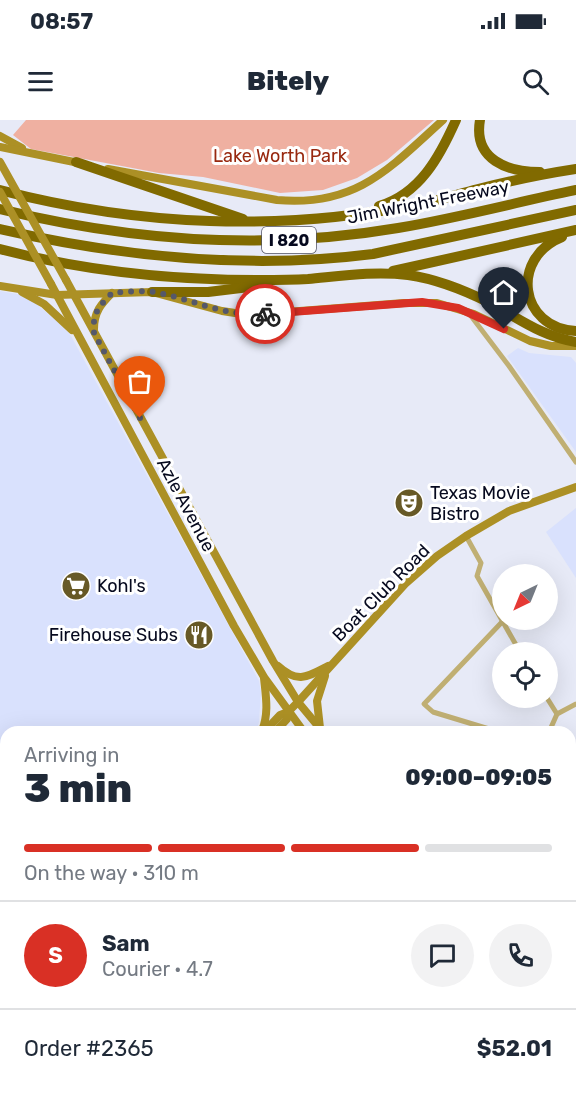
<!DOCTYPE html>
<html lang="en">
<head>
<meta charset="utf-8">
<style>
  body { margin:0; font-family:Rubik,sans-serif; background:#f2f2f3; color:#1f2937; height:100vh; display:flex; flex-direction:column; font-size:22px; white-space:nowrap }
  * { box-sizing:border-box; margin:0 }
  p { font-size:20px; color:#747a83 }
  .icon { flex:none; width:33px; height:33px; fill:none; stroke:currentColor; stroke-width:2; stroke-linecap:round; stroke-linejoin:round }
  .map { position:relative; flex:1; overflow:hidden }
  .side { position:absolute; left:0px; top:606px; width:576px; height:372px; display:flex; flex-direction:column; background:#fff; border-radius:18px 18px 0 0; box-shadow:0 6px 24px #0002 }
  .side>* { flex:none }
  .needle { width:39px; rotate:223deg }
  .tools { position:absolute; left:492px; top:444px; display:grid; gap:12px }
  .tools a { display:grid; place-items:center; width:66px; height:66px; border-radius:50%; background:#fff; box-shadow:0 6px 24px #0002; font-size:30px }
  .pin { position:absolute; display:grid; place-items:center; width:51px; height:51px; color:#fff; margin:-62px -26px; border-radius:50% 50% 50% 0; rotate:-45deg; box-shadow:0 0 6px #0007 }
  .pin .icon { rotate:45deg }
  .courier { position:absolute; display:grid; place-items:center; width:60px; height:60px; margin:-30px; border:4px solid #d93025; border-radius:50%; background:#fff; color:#222; box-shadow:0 2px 8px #0007 }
  .head em { font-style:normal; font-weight:800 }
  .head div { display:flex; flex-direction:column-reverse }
  .head { display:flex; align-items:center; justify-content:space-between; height:102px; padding:0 24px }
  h1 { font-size:39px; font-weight:800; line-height:45px }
  .bar { display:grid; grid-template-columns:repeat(4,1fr); gap:9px 6px; align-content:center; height:72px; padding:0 24px }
  .bar i { height:8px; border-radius:4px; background:#e0e1e3 }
  .bar .active { background:#d93025 }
  .bar p { grid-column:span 4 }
  .line { display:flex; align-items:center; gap:15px; padding:0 24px; border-top:2px solid #e0e1e3 }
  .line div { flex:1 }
  .round { display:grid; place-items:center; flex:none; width:63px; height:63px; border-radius:32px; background:#f2f2f3 }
  .status { display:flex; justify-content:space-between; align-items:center; height:42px; padding:0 30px; background:#fff; direction:ltr }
  .status svg { height:16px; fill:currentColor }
  header { display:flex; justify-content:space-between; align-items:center; height:78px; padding:0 24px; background:#fff; font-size:27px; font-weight:800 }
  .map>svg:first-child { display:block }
  .built { fill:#d9e1fd }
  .green { fill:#efb0a1 }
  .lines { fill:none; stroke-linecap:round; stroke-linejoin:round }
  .minor { stroke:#c0af73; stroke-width:5 }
  .tertiary { stroke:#c0af73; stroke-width:7 }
  .secondary { stroke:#ac9025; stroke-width:8 }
  .motorway { stroke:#816a00; stroke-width:10 }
  .secondary-bridge { stroke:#ac9025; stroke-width:8 }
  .done { stroke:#55586a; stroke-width:6; stroke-dasharray:0 10.8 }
  .route { stroke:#d93025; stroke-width:8 }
  .labels { text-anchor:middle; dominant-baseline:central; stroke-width:6; stroke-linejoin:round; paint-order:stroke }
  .shield { fill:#fff; stroke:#515362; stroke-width:1.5 }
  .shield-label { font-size:16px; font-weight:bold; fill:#06091e }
  .park-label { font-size:18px; fill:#982910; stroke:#fff }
  .street-label { font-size:18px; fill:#06091e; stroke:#fff }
  .poi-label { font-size:18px; fill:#06091e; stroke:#fff; text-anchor:start }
</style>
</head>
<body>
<div class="status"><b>08:57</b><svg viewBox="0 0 49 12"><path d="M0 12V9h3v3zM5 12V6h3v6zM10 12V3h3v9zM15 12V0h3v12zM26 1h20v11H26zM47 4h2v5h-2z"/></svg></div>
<header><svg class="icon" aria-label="menu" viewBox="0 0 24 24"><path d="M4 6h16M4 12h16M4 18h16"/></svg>Bitely<svg class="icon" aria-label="search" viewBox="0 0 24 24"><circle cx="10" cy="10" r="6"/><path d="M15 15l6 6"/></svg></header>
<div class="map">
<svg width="576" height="978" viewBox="0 0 576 978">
  <rect width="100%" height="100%" fill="#e7eaf7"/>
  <g class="built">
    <polygon points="0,171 22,175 35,183 63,206 71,216 259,561 261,572 259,602 256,612 6,612 6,771 0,777"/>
    <polygon points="518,228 529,233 571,237 576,243 576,332 507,236"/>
    <polygon points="576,388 576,458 546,412"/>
  </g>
  <polygon class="green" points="26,0 434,0 387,40 357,58 323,70 280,73 203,57 159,53 31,29 13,15"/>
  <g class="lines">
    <g class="minor">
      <polyline points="468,192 509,246 576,342"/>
      <polyline points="466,416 481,443 477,456 520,532"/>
      <polyline points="547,578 557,594 549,612"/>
      <polyline points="557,594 576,584"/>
      <polyline points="499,612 433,592 424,584 502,502"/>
      <polyline points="570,662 576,664"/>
      <polyline points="0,953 6,959"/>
      <polyline points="19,972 25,978"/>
      <polyline points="184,972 193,978"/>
      <polyline points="334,972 341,978"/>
      <polyline points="451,972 457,978"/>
      <polyline points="564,972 570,978"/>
      <polyline points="78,978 84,972"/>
    </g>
    <polyline class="tertiary" points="570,836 576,830"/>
    <g class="secondary">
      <polyline points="0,16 22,28"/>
      <polyline points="0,27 79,43"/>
      <path d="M 108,49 L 277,80 C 356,87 389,49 443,0"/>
      <polyline points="66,160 273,541 298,582 323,612"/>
      <polyline points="51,164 234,506 264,557 304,612"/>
      <polyline points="0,166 57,175 152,172 222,191 248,195 404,183 437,183 474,194 530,221 551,226 576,226"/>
      <polyline points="22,172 44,184 72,210"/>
      <path d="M 94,209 C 94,192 101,184 112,173"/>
      <path d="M 278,546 C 298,564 307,557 328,546"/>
      <polyline points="320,608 317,581 325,556"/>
      <path d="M 262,611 C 269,593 266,577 264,558"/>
      <polyline points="264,612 280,595 288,592 298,582 405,464 437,436 466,416 509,391 576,367"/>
      <polyline points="275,612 287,599 288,592"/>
      <polyline points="570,849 576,854"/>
      <polyline points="0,895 6,888"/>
      <polyline points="0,908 6,902"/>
    </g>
    <g class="motorway">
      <path d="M 480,0 C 473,40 508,52 540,52"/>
      <polyline points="76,42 243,99"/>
      <path d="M 0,70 C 138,106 281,112 420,84 C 440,80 458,74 478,69 C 510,61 543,54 576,49"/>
      <path d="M 379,86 C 420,74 440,36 456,0"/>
      <path d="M 0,89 C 131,121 264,131 398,108 C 458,98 517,82 576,70"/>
      <path d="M 0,109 C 122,137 248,150 373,134 L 576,90"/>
      <path d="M 562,117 C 510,138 519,208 576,211"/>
      <path d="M 0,129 C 84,151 171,160 258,160 C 274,160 291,160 308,159 C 341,156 374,151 408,155 C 437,159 464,170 490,183 C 520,199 541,216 576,222"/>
      <polyline points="393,151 576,110"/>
      <polyline points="152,172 208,172 265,165"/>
    </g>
    <g class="secondary-bridge">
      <polyline points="0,42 66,160"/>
      <polyline points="0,72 51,164"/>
    </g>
  </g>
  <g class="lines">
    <path class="done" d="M 140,298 L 94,213 L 94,197 L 100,186 L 112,173 C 126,172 140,170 154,172 C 192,179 225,197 265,194"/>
    <polyline class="route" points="265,194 422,182 458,188 504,209"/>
  </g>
  <defs>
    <g id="theatre-disc" transform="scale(1.5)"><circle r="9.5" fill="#675926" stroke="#fff"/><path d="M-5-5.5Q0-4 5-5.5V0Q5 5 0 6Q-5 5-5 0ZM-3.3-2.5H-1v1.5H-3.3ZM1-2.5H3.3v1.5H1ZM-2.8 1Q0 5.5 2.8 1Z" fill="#fff"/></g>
    <g id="supermarket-disc" transform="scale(1.5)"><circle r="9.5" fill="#675926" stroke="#fff"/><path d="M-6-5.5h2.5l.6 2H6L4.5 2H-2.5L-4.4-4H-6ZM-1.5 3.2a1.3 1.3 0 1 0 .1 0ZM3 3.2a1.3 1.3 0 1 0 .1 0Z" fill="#fff"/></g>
    <g id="restaurant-disc" transform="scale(1.5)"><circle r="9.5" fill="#675926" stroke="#fff"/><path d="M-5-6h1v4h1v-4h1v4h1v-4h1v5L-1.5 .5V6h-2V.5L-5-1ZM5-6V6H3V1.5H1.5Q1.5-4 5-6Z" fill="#fff"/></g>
  </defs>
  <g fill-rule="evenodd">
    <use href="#theatre-disc" x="409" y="383"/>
    <use href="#supermarket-disc" x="76" y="466"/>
    <use href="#restaurant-disc" x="199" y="515"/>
  </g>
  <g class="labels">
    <rect class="shield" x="262" y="107" width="54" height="26" rx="4.5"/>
    <g class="shield-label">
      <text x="289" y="120">I 820</text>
    </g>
    <g class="park-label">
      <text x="280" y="36">Lake Worth Park</text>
    </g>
    <g class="street-label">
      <text transform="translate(428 82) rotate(-11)">Jim Wright Freeway</text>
      <text transform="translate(186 385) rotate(62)">Azle Avenue</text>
      <text transform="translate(381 473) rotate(-45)">Boat Club Road</text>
    </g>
    <g class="poi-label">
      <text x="430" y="373">Texas Movie<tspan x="430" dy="21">Bistro</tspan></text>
      <text x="97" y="466">Kohl's</text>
      <text x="178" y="515" text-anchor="end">Firehouse Subs</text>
    </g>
  </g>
</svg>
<div class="tools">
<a><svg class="needle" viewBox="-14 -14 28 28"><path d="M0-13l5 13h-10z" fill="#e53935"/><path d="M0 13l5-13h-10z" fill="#747a83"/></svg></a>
<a><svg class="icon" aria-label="locate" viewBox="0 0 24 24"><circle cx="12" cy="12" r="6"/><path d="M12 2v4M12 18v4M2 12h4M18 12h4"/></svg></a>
</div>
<div class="pin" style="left:140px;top:298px;background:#ea580c"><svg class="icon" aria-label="bag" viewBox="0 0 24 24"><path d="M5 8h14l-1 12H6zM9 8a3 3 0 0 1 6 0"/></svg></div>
<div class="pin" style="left:504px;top:209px;background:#1f2937"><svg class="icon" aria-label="home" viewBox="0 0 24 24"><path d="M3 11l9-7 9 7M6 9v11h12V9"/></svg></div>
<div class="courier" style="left:265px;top:194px"><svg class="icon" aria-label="bike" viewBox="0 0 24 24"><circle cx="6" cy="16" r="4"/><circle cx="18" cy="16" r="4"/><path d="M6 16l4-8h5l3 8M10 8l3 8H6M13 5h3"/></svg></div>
<section class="side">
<div class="head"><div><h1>3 min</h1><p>Arriving in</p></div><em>09:00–09:05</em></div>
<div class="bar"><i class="active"></i><i class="active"></i><i class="active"></i><i></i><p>On the way · 310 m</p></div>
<div class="line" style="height:108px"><b class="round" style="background:#d93025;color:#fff">S</b><div><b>Sam</b><p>Courier · 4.7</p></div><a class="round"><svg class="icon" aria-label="chat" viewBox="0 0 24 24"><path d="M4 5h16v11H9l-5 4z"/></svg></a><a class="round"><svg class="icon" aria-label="phone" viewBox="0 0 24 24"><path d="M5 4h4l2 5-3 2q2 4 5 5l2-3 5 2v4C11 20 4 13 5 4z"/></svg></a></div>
<div class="line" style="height:78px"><div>Order #2365</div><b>$52.01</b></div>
</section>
</div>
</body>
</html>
